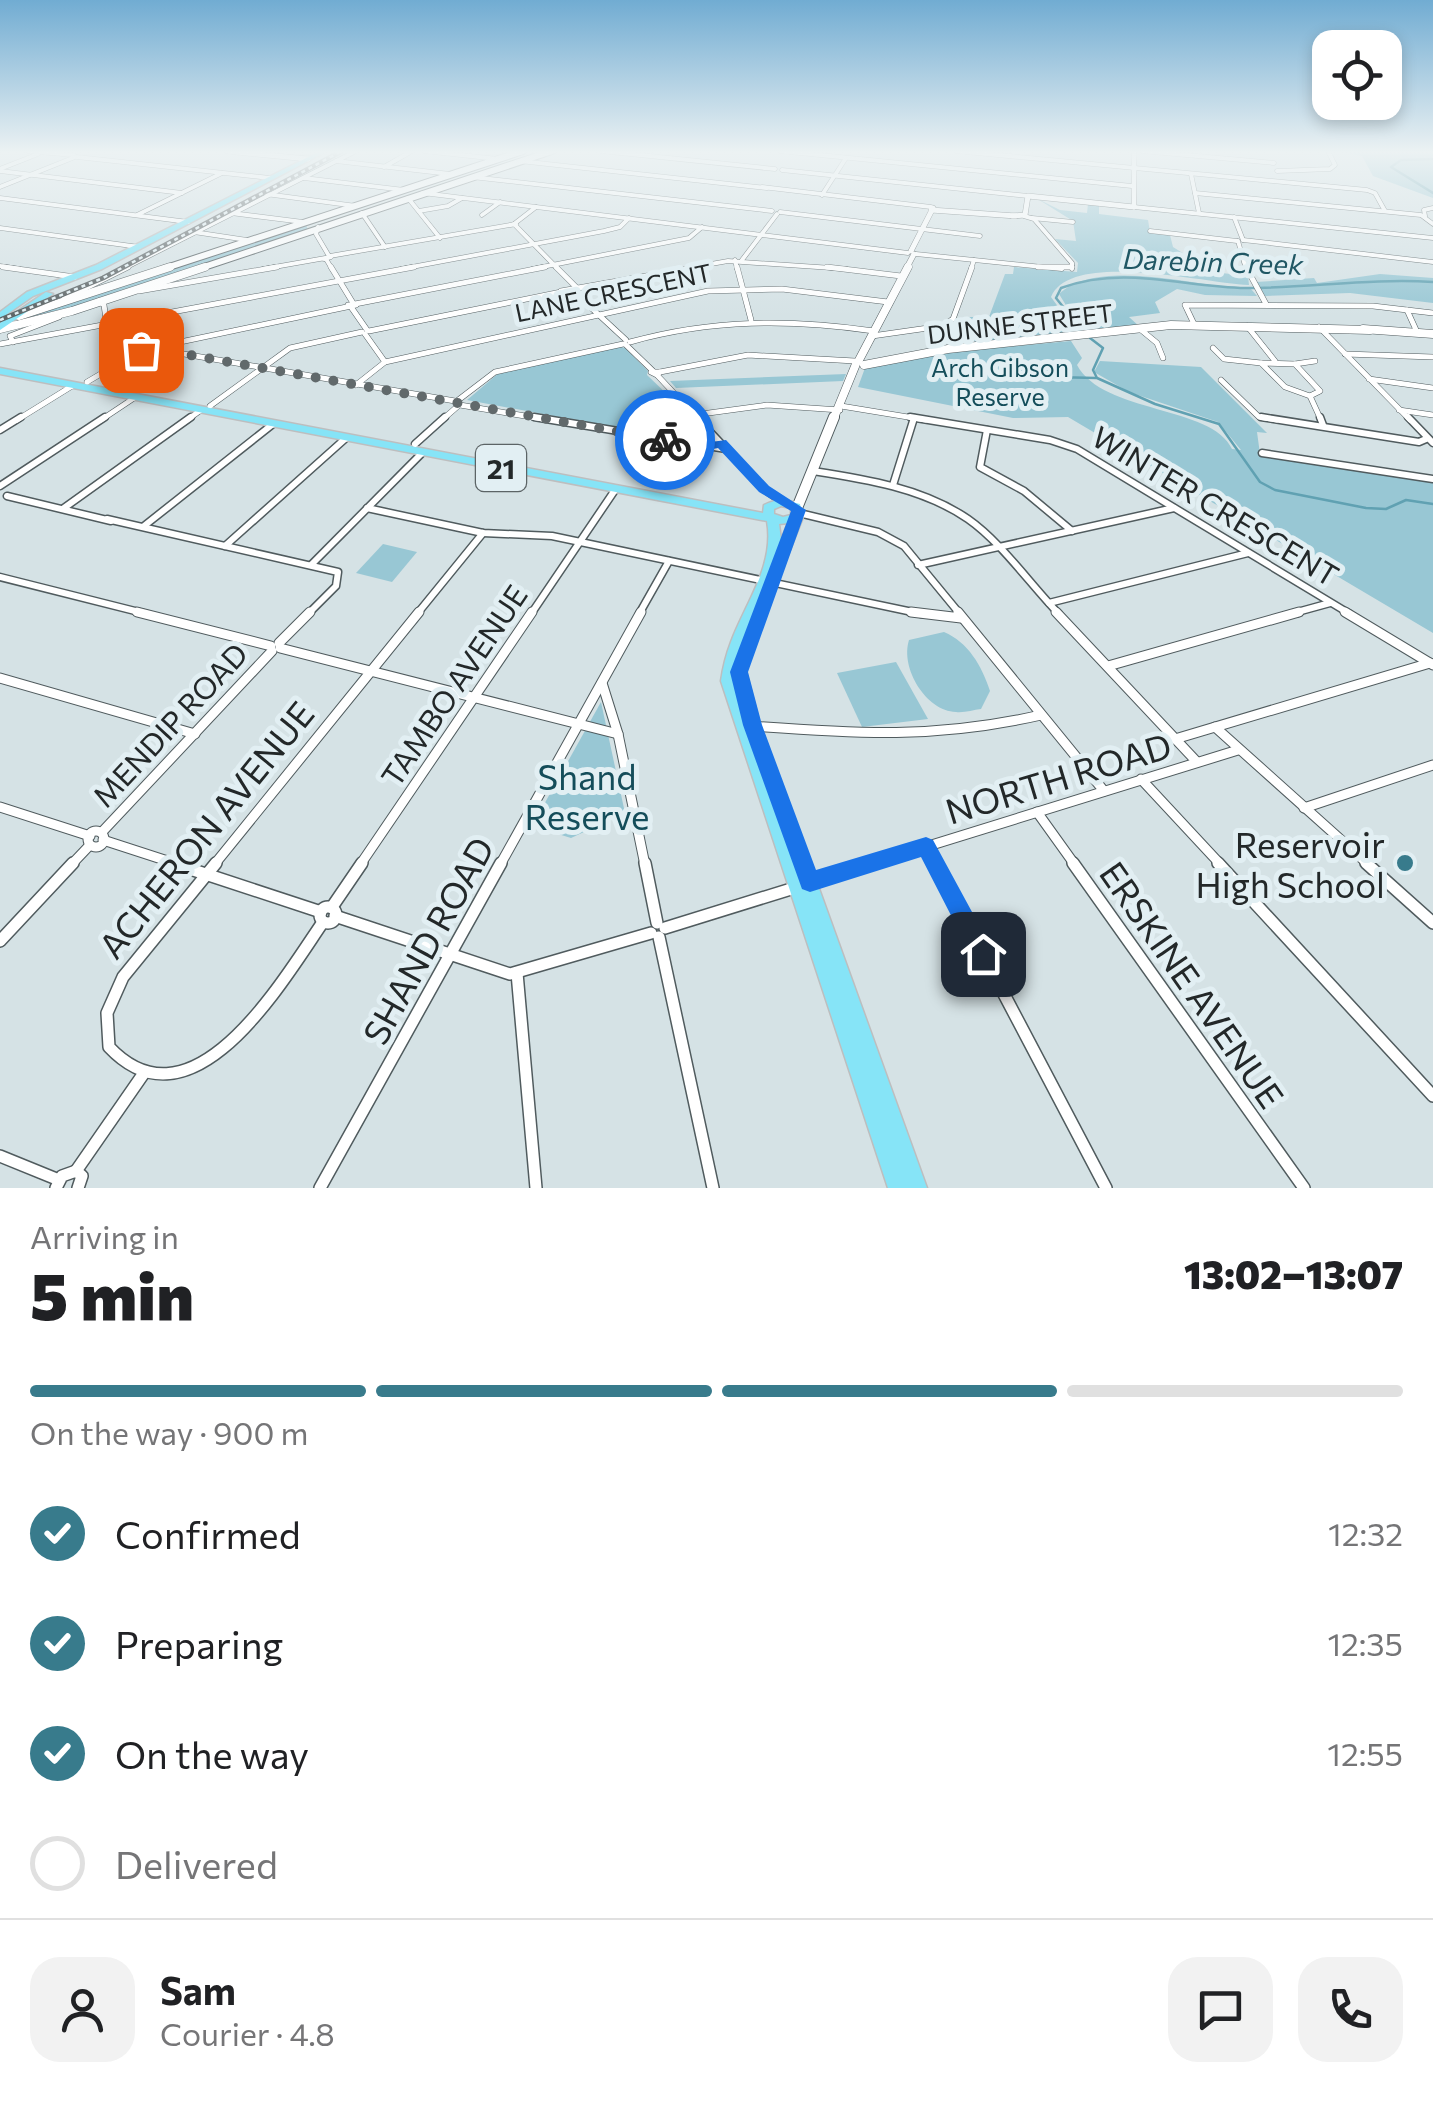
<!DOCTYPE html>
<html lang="en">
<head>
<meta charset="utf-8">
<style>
  body { margin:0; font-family:Commissioner,sans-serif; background:#f2f2f2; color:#202124; height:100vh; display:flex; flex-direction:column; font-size:38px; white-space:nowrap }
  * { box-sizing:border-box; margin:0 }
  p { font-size:32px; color:#757577 }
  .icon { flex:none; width:55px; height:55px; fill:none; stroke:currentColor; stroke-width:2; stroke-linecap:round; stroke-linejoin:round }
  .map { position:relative; height:1188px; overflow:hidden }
  .details { display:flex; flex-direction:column; background:#fff; flex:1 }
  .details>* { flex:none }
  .tools { position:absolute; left:1312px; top:30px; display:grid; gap:20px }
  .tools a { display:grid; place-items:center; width:90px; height:90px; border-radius:20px; background:#fff; box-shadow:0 5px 15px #0003; font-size:50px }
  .pin { position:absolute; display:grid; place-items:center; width:85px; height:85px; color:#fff; margin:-42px; border-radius:20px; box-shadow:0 5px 15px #0006 }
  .courier { position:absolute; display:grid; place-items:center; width:100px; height:100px; margin:-50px; border:8px solid #1a73e8; border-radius:50%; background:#fff; color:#222; box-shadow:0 2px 12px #0007 }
  .head em { font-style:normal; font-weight:800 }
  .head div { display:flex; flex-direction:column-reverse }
  .head { display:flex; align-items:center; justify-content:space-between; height:170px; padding:0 30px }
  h1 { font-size:65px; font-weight:800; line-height:75px }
  .bar { display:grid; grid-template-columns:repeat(4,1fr); gap:15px 10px; align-content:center; height:120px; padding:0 30px }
  .bar i { height:12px; border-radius:8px; background:#e0e0e0 }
  .bar .selected { background:#387b8c }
  .bar p { grid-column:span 4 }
  .line { display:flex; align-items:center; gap:25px; padding:0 30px; border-top:2px solid #e0e0e0 }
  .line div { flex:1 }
  .round { display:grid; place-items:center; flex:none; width:105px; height:105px; border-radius:30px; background:#f2f2f2 }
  ol { padding:0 30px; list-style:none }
  li { display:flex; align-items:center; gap:30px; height:110px }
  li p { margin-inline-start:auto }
  li .icon { padding:10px; border-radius:50%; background:#387b8c; color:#fff; stroke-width:4 }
  li:last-child { color:#757577 }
  li i { width:55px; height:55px; border:5px solid #e0e0e0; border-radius:50% }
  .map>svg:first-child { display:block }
  .green { fill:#98c7d4 }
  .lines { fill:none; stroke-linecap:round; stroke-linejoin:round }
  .stream { stroke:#60a1b2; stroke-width:2.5 }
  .minor-far4-casing { stroke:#505b5e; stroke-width:5 }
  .minor-far3-casing { stroke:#505b5e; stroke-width:6 }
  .minor-far2-casing { stroke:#505b5e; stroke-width:9 }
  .minor-far1-casing { stroke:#505b5e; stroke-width:11 }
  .minor-casing { stroke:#505b5e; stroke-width:14 }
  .tertiary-far1-casing { stroke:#505b5e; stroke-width:6 }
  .tertiary-casing { stroke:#505b5e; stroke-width:9 }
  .secondary-far2-casing { stroke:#505b5e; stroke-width:8 }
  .secondary-far1-casing { stroke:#505b5e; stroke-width:9 }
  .secondary-casing { stroke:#505b5e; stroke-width:12 }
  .primary-casing { stroke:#bdbebf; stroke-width:3 }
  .minor-far4 { stroke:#fff; stroke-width:4 }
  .minor-far3 { stroke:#fff; stroke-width:5 }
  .minor-far2 { stroke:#fff; stroke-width:6 }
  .minor-far1 { stroke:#fff; stroke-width:9 }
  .minor { stroke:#fff; stroke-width:11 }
  .tertiary-far1 { stroke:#fff; stroke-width:5 }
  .tertiary { stroke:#fff; stroke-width:8 }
  .secondary-far2 { stroke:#fff; stroke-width:6 }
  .secondary-far1 { stroke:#fff; stroke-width:8 }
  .secondary { stroke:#fff; stroke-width:10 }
  .primary { fill:#86e4f7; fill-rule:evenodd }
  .rail-casing { stroke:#5d6567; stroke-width:5 }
  .rail { stroke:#e2eff3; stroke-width:2.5; stroke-dasharray:4; stroke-linecap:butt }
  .route { fill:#1a73e8 }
  .done { stroke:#61696b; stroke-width:10; stroke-dasharray:0 18 }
  .poi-dot { fill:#387b8c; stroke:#e2eff3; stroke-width:4 }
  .labels { text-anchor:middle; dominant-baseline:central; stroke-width:10; stroke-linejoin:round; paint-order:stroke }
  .far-street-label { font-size:25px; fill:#232829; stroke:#e2eff3 }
  .far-park-label { font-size:25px; fill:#144d5a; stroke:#e2eff3 }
  .far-water-label { font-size:28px; font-style:italic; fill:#205764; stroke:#e2eff3 }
  .shield { fill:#e2eff3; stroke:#5c6466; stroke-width:2.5 }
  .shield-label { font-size:28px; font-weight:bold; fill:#232829 }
  .street-label { font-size:30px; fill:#232829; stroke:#e2eff3 }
  .near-park-label { font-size:35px; fill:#144d5a; stroke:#e2eff3 }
  .near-street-label { font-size:35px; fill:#232829; stroke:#e2eff3 }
  .near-poi-label { font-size:35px; fill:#232829; stroke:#e2eff3; text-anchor:end }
</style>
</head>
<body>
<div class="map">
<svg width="1433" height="1188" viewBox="0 0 1433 1188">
  <rect width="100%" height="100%" fill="#d5e2e5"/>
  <g class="green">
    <polygon points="1336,151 1433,151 1433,198 1373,176 1362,156"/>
    <path d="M 1036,198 L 1060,210 L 1087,213 L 1088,204 L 1099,205 L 1099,214 L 1148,220 L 1150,232 L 1170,235 L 1173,247 L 1213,272 L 1248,276 L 1249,285 C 1208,284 1071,249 1051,297 L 1072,326 L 1082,331 L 1059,294 C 1099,256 1201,288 1251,289 L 1257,296 L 1205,295 L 1177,289 L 1155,302 L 1160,313 L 1129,317 L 1140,327 L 978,344 L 969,336 L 983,330 L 965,317 L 989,317 L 1005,274 L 1013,274 L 1014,267 L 1077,272 L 1078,263 L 1055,239 L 1076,241 L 1073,221 Z"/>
    <polygon points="306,225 308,230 86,304 28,317"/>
    <polygon points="1380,274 1433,278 1433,303 1350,293 1265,296 1256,282 1314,278 1317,283"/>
    <path d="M 1071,341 L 1082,358 L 1077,365 C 1103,414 1212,405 1232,449 L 1241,450 L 1218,422 L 1129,392 L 1094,372 L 1100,361 L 1201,367 L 1267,433 L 1257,432 L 1260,454 L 1433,480 L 1433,633 L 1068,417 L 1013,418 L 858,387 L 865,368 L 948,352 Z"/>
    <polygon points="617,346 625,348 648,371 647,375 722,447 467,400 500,372"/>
    <polygon points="846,374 843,381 676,388 670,381"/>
    <polygon points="383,544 417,552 392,582 356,573"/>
    <path d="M 944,632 C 968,642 982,666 990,691 L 981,709 C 973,710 964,713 956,712 C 926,711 900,668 909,640 Z"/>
    <polygon points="896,662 928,719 862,727 837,673"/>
    <polygon points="601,702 625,813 571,838 532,826"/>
  </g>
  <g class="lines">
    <g class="stream">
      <polyline points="1433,159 1401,160 1391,167 1433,193"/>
      <path d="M 1084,333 L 1056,298 L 1061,288 C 1124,265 1182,287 1246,288 C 1308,288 1371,278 1433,282"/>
      <polyline points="1090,338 1103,348 1093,370 1097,378 1155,404 1219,424 1260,482 1275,490 1366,508 1386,509 1406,500 1433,504"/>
      <polyline points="1053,377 1096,378"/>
    </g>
    <g class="minor-far4-casing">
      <g id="minor-far4">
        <polyline points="28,151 74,155"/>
        <polyline points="424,151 498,159"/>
        <polyline points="601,151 775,169"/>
        <polyline points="780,151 1132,186"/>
        <polyline points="956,151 1367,190 1375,193 1385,211"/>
        <polyline points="1142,151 1274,163"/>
        <polyline points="77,157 270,178"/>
        <polyline points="336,161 450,174"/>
        <polyline points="520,161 767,188"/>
        <polyline points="384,167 412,151"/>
        <polyline points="0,169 38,154"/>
        <polyline points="782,170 1028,196"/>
        <polyline points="0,171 182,193"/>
        <polyline points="1277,171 1330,169 1335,165 1328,151"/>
        <polyline points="1191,174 1199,213"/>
        <polyline points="472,177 772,211"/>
        <polyline points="304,178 404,190"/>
        <polyline points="0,187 75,157"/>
        <polyline points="762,187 931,207"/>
        <polyline points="423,193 908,253"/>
        <polyline points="1195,193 1421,215 1433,224"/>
        <polyline points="266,194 356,206"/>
        <polyline points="822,195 846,158"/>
        <polyline points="0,198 188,222"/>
        <polyline points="408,198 440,238"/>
        <polyline points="1134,207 1433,238"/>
        <polyline points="419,211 448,206 462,198"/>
        <polyline points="780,212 980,236"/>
        <polyline points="231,213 303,222"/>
        <polyline points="362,213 385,247"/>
        <polyline points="137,215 222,173"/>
        <polyline points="482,215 500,202"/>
        <polyline points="1024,216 1034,219 1072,263 1072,269"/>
        <polyline points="1425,216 1424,210 1433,208"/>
        <polyline points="1234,217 1243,240"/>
        <polyline points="1032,218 1073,222"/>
        <polyline points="514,224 558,269"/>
        <polyline points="514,224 536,207"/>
        <polyline points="318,227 316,234 329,256"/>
        <polyline points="0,228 139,247"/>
        <polyline points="1150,231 1237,241"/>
        <polyline points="194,232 247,240"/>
        <polyline points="1243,240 1433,262"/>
        <polyline points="1238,241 1246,269"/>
        <polyline points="916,254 1062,269"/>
        <polyline points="330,256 516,224"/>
        <polyline points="326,259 332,269"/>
        <polyline points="735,260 737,269"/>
        <polyline points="742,260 777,214"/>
        <polyline points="0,266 20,269"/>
        <polyline points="123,269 356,151"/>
        <polyline points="263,269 331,257 324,259"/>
        <polyline points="401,269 604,231 620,227 629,218"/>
        <polyline points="532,269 689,238 702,227"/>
        <polyline points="683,269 728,261 847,269"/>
        <polyline points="971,269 974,260"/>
      </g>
    </g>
    <g class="minor-far3-casing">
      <g id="minor-far3">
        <polyline points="3,267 75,277"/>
        <polyline points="331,267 353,303"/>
        <polyline points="556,267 576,287"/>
        <polyline points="737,267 751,320"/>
        <polyline points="827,267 901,276"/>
        <polyline points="1038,267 1072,267"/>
        <polyline points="1246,267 1266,304"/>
        <polyline points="139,291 277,267"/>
        <polyline points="561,291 697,267"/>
        <polyline points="573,291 626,340"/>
        <polyline points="64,299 128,267"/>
        <polyline points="99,301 104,305 109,341 455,401"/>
        <polyline points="355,304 545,267"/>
        <polyline points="351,307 367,330"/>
        <polyline points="1407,310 1417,332"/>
        <polyline points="1195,326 1185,305 1373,306 1433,313"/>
        <polyline points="1247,326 1275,361"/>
        <polyline points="1319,327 1410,420"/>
        <polyline points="1140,329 1157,343 1163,358"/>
        <polyline points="369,331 566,291"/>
        <polyline points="365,334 385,362"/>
        <polyline points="872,336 942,326 953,319 972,267"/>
        <polyline points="13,342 10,336 59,317"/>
        <path d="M 630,342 C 712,319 790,319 874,331"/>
        <polyline points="0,344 414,267"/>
        <polyline points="625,344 653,371"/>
        <polyline points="1213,348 1224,359 1261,363"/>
        <polyline points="147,349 356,305 348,305"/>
        <polyline points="1345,354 1433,357"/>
        <polygon points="1261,363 1295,364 1320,391 1310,396 1285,387"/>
        <polyline points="1295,364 1315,361"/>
        <polygon points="651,372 660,372 657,375"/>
        <polyline points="660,372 748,355 855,361"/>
        <polyline points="657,375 699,420"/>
        <polyline points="1369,379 1433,388"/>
        <polyline points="1221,380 1259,417 1277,420"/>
        <polyline points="87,382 143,349"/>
        <polyline points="356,385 385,362 708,291 782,289 888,302"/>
        <polyline points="1310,396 1321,420"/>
        <polyline points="457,401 495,372 623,344"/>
        <polyline points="460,405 549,420"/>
        <polyline points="210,406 290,348 362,332"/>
        <polyline points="841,406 926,420"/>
        <polyline points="1399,410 1433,415"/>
        <polyline points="694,415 767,405 840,410"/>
        <polyline points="17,420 72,386"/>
        <polyline points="101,420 134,398"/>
        <polyline points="187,420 201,410"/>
        <polyline points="442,420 458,406"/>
      </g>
    </g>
    <g class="minor-far2-casing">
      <g id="minor-far2">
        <polyline points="534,417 726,449"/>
        <polyline points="696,417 764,489 783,502"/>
        <polyline points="910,417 1050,440 1077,449 1350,614"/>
        <polyline points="1261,417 1419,442 1426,439"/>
        <polyline points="1320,417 1323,425"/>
        <polyline points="1408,417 1433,443"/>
        <polyline points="0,430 21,417"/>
        <polyline points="987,430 980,467 1024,491 1072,531"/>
        <polyline points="415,444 445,417"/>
        <polyline points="1262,453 1433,479"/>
        <path d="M 813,471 C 865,479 923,488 968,519 C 1001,542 1030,584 1059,614"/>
        <polyline points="893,485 914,418"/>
        <polyline points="0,486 105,417"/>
        <polyline points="7,496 111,521"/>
        <polyline points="64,508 191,417"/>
        <polyline points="367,508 483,533 552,536 922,614"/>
        <polyline points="799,513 878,532 904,546 960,614"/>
        <polyline points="107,519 338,572 336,586 308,614"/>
        <polyline points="144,526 273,424"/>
        <polyline points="225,546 346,438"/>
        <polyline points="311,565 422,453"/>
        <polyline points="918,565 1174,508"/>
        <polyline points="0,577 147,614"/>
        <polyline points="1049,603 1248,553"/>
        <polyline points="417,614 483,533"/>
        <polyline points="531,614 615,490"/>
        <polyline points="639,614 669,561"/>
        <polyline points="1290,614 1330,603"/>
      </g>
    </g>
    <g class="minor-far1-casing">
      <g id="minor-far1">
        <polyline points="137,612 271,646"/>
        <polyline points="911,612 961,618"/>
        <polyline points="958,612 1104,791"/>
        <polyline points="1056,612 1197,762"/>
        <polyline points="1345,612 1433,665"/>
        <polyline points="279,643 310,612"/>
        <polyline points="280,648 618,734"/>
        <polyline points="1108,666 1299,612"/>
        <polyline points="0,678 195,734"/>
        <polyline points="602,683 618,734 645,865"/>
        <path d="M 751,726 C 857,734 936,739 1041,715"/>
        <polyline points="1215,727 1369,865"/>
        <polyline points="1175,739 1430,663"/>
        <polyline points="1141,779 1221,865"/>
        <polyline points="0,807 90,836"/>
        <polyline points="1304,808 1433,765"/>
        <polyline points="1037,812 1075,865"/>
        <circle cx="96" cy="839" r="8"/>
        <polyline points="102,832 272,651"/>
        <polyline points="103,840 180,865"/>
        <polyline points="926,846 936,865"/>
        <polyline points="71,865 90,845"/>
        <polyline points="214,865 419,612"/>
        <polyline points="360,865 532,612"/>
        <polyline points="500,865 641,612"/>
        <polyline points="867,865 1238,750"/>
      </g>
    </g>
    <g class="minor-casing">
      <g id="minor">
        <polyline points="172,863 321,912"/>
        <path d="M 216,863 L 123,977 L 107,1013 L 109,1047 C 193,1136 283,980 323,922"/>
        <polyline points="645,863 657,923"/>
        <polyline points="935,863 1106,1188"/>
        <polyline points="1073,863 1304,1188"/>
        <polyline points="1218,863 1433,1096"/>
        <polyline points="1366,863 1433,923"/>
        <polyline points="332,907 362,863"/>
        <circle cx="328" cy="915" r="8"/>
        <polyline points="335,916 510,974 651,933"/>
        <polyline points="665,928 875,863"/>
        <polyline points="659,937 713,1188"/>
        <polyline points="0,941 73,863"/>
        <polyline points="517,973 536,1188"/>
        <polyline points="0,1156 59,1180"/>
        <polyline points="76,1171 144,1073"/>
        <polyline points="56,1188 62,1176 76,1171 82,1176 78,1188"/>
        <polyline points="320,1188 501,863"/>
      </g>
    </g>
    <g class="tertiary-far1-casing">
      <g id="tertiary-far1">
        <polyline points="227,151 308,159"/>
        <polyline points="1134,151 1134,207"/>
        <polyline points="931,210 1016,216"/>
        <polyline points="1012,216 1025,215 1028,196 1134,207"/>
        <polyline points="911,251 933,208"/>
        <polyline points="906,269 914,254"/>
      </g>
    </g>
    <g class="tertiary-casing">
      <polyline id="tertiary" points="859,360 908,267"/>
    </g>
    <g class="secondary-far2-casing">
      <g id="secondary-far2">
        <polyline points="163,269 523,151"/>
        <polyline points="198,269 552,151"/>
      </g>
    </g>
    <g class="secondary-far1-casing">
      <g id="secondary-far1">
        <polyline points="19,316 170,267"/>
        <polyline points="0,329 72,311 205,267"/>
        <polyline points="1363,329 1433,334"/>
        <polyline points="864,365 948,349 1171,325 1370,330"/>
        <polyline points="833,420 856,364"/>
      </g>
    </g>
    <g class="secondary-casing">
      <polyline id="secondary" points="797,508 834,417"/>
    </g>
    <g class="primary-casing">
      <g id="primary">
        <polygon points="320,151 327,151 102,269 33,296 0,319 0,312 27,292 96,265"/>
        <polygon points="46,292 53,294 0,330 0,323"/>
        <path d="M 0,368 L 763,513 L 764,505 C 780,498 784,500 800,504 L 803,517 L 747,658 L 746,672 L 760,725 L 927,1188 L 888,1188 L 721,681 C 723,667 726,655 731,642 C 746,602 775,565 767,521 L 0,374 ZM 781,506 L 791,508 L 791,515 L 783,517 L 774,514 L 774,509 ZM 788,523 L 781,540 L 779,524 Z"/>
      </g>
    </g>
    <use href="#minor-far4" class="minor-far4"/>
    <use href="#minor-far3" class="minor-far3"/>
    <use href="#minor-far2" class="minor-far2"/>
    <use href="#minor-far1" class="minor-far1"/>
    <use href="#minor" class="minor"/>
    <use href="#tertiary-far1" class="tertiary-far1"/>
    <use href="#tertiary" class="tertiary"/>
    <use href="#secondary-far2" class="secondary-far2"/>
    <use href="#secondary-far1" class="secondary-far1"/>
    <use href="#secondary" class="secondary"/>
    <use href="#primary" class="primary"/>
    <g class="rail-casing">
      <polyline id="rail" points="0,320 103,278 342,151"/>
    </g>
    <use href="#rail" class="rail"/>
  </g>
  <linearGradient id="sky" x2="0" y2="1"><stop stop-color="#71acd2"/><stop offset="0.48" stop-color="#ecf2f3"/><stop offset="1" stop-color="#ecf2f3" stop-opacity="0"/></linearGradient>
  <rect width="1433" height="317" fill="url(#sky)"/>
  <polygon class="route" points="665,436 703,443 726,440 769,486 806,510 748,672 762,725 816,870 926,837 933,840 991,947 991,962 975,962 921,857 810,892 802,889 743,725 730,672 791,511 759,492 718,448 703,451 660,443"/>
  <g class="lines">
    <polyline class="done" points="141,350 132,354 145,347 665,440"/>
  </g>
  <circle class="poi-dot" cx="1405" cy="863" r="10"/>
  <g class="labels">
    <g class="far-street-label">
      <text transform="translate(613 292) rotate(-12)">LANE CRESCENT</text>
      <text transform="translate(1020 323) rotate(-7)">DUNNE STREET</text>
    </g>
    <g class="far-park-label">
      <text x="1000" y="367">Arch Gibson<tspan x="1000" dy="29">Reserve</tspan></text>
    </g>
    <g class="far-water-label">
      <text transform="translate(1213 261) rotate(2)">Darebin Creek</text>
    </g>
    <rect class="shield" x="476" y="445" width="50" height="46" rx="8"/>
    <g class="shield-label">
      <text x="501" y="468">21</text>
    </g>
    <g class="street-label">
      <text transform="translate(1216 505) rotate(31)">WINTER CRESCENT</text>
      <text transform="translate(453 685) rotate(-56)">TAMBO AVENUE</text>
      <text transform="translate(169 724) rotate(-47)">MENDIP ROAD</text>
    </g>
    <g class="near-park-label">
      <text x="587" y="775">Shand<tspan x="587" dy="40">Reserve</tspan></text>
    </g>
    <g class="near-street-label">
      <text transform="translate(1058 777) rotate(-17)">NORTH ROAD</text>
      <text transform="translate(205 829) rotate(-51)">ACHERON AVENUE</text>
      <text transform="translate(427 940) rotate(-61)">SHAND ROAD</text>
      <text transform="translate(1193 984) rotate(55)">ERSKINE AVENUE</text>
    </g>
    <g class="near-poi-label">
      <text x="1385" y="843">Reservoir<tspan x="1385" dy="40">High School</tspan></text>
    </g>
  </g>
</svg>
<div class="tools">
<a><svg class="icon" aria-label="locate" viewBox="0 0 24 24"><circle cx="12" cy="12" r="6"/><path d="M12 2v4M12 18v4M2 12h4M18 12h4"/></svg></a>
</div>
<div class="pin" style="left:141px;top:350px;background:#ea580c"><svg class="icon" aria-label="bag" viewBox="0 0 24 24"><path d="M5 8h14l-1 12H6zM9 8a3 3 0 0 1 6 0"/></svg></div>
<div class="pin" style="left:983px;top:954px;background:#1f2937"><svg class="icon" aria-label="home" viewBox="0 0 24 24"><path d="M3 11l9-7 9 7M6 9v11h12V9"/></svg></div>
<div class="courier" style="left:665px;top:440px"><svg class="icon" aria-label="bike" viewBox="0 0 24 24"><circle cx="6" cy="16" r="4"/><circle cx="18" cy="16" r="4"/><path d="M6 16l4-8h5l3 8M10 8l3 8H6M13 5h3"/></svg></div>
</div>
<section class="details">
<div class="head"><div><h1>5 min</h1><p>Arriving in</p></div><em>13:02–13:07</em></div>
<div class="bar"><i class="selected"></i><i class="selected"></i><i class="selected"></i><i></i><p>On the way · 900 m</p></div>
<ol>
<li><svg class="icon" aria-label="check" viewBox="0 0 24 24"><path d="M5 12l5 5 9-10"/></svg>Confirmed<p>12:32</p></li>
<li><svg class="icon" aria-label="check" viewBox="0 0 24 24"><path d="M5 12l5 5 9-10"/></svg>Preparing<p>12:35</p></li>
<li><svg class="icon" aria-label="check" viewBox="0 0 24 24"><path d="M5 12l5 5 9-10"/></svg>On the way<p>12:55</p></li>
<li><i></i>Delivered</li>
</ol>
<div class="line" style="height:180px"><a class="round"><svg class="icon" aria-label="person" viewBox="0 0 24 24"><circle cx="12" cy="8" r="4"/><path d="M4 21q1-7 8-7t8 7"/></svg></a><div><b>Sam</b><p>Courier · 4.8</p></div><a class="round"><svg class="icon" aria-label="chat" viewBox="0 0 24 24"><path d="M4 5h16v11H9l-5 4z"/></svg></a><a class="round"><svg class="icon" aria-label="phone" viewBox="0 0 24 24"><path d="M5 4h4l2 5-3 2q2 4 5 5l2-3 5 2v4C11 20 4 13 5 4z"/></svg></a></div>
</section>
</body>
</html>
